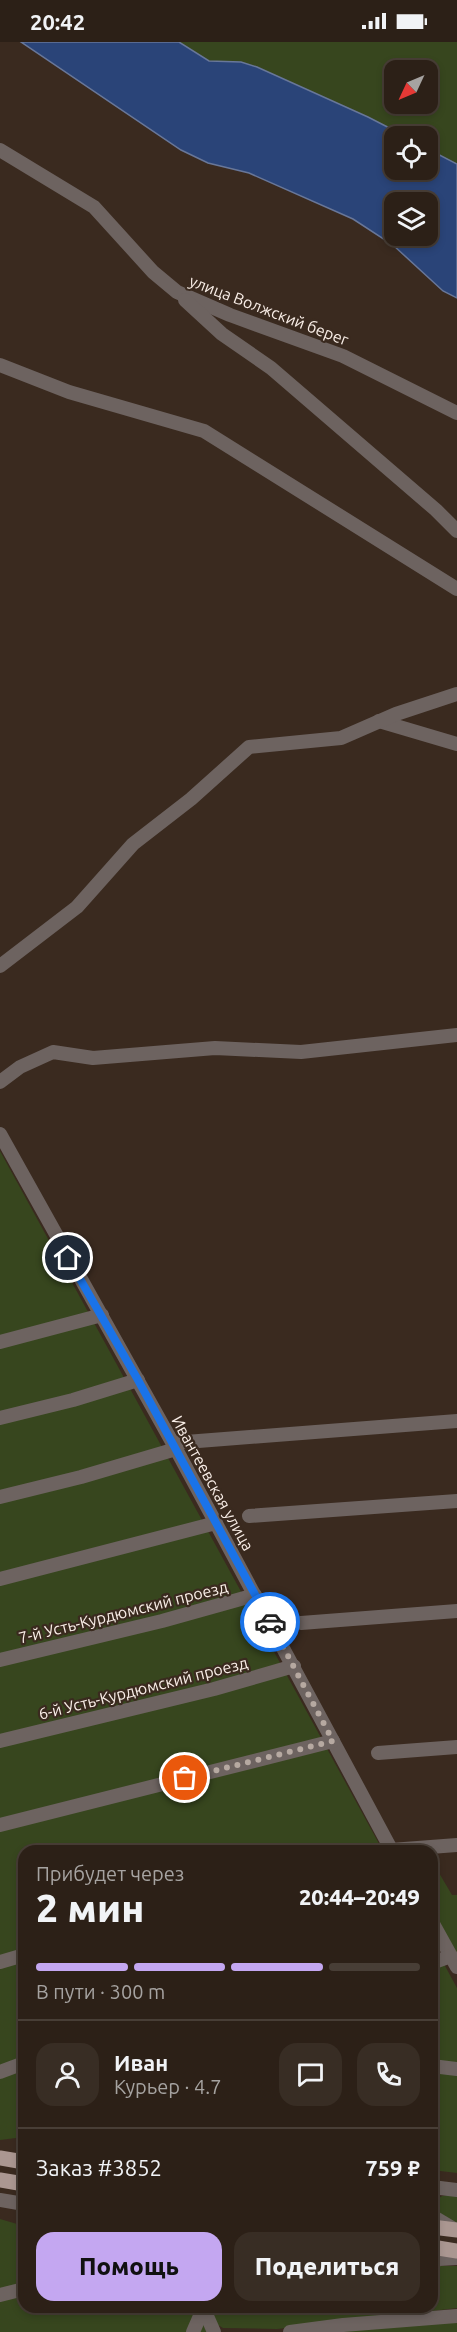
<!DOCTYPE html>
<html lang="ru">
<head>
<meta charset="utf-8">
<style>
  body { margin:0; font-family:Ubuntu,sans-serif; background:#382d24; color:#f1f3f6; height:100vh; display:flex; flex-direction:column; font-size:22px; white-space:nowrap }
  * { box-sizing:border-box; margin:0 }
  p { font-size:20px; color:#a6a3a1 }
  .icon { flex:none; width:33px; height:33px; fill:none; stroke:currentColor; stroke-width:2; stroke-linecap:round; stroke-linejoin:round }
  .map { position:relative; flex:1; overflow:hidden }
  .details { position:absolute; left:18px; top:1803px; width:420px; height:468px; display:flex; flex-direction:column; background:#2c2017; border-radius:18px; box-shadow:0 3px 9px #0003,0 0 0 2px #483e36 }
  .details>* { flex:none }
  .needle { width:39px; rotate:226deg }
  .buttons { position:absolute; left:384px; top:18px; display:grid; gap:12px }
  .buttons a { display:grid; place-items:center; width:54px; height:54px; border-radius:12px; background:#2c2017; box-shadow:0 3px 9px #0003,0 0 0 2px #483e36; font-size:30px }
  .pin { position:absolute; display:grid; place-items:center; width:51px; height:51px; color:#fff; margin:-26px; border:3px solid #fff; border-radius:50%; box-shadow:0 2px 6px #0007 }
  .courier { position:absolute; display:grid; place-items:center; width:60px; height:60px; margin:-30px; border:4px solid #1a73e8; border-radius:50%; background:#fff; color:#222; box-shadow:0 2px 8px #0007 }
  .overview em { font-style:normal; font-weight:800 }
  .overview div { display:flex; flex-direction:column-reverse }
  .overview { display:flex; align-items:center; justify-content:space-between; height:102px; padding:0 18px }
  h1 { font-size:39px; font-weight:800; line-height:45px }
  .bar { display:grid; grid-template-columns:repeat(4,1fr); gap:9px 6px; align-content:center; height:72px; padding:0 18px }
  .bar i { height:8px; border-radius:4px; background:#483e36 }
  .bar .active { background:#c4a7f1 }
  .bar p { grid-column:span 4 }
  .line { display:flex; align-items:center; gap:15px; padding:0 18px; border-top:2px solid #483e36 }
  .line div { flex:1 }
  .round { display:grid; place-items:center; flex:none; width:63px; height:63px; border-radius:18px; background:#382d24 }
  .primary-button { display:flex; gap:12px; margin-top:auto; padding:12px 18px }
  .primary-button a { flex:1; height:69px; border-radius:18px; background:#c4a7f1; color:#111; font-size:24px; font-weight:800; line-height:69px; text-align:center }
  .primary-button a+a { background:#382d24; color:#f1f3f6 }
  .status { display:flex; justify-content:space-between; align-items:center; height:42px; padding:0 30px; background:#2c2017; direction:ltr }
  .status svg { height:16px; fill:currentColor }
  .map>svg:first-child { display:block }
  .green { fill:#37461e; fill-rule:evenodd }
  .water { fill:#2a4478; stroke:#687799; stroke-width:1.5; fill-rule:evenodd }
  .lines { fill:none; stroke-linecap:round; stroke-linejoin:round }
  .minor { stroke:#6d6360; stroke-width:14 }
  .major { stroke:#ab9791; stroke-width:15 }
  .done { stroke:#b6a9a1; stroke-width:6; stroke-dasharray:0 10.8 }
  .route { stroke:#1a73e8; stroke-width:8 }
  .labels { text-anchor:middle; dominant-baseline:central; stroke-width:4.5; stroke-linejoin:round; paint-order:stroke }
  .street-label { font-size:16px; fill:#f9eee7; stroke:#3a2a1f }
</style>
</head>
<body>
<div class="status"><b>20:42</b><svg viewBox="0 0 49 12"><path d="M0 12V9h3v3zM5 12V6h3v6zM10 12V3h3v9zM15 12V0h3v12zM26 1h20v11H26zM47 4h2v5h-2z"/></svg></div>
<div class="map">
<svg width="457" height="2290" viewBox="0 0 457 2290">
  <rect width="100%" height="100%" fill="#3a2a1f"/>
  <g class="green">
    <path d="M 179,0 L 457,0 L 457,122 L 428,107 L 428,94 L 405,94 L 368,75 L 257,25 L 228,19 L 209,19 ZM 394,28 L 428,28 L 428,62 L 394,62 Z"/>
    <polygon points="0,1109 383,1809 24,1809 24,2095 0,2098"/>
    <polygon points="432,1819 452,1853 457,1853 457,1913 432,1867"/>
    <polygon points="432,1900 457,1946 457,2131 432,2128"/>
    <polygon points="453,2153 457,2154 457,2182 432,2169 436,2158 442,2154"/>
    <polygon points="0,2177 24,2184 24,2265 201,2265 210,2290 0,2290"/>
    <polygon points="439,2224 457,2224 457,2266 277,2287 223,2286 218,2283 207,2265 432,2265 432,2229"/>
    <polygon points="457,2279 457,2290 297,2290"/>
  </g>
  <path class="water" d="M 21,0 L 179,0 L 209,19 L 241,20 L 257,25 L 368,75 L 405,94 L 394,94 L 394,128 L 428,128 L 428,107 L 457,122 L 457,256 L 443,249 L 393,203 L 353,177 L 249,131 L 208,121 L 181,108 ZM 394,160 L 428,160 L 428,194 L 394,194 Z"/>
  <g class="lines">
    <g class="minor">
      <polyline points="0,108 94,165 153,230 177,250 230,273 343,314 457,371"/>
      <polyline points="185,258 222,292 271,326 436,468 457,489"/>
      <polyline points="0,323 69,350 204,389 457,547"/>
      <polyline points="379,679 457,702"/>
      <polyline points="0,924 77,865 133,802 191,757 249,705 341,696 396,672 457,652"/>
      <polyline points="0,1040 20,1025 53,1010 93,1016 215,1006 301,1010 457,993"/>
      <polyline points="0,1092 176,1407 392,1809"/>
      <polyline points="0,1300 102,1273"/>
      <polyline points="0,1376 73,1358 138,1338"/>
      <polyline points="173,1401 457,1379"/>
      <polyline points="0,1455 81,1435 176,1407"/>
      <polyline points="249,1474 457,1459"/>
      <polyline points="0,1537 216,1481"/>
      <polyline points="301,1581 457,1569"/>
      <polyline points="0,1618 162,1579 255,1553"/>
      <polyline points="0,1699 214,1647 294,1624"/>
      <polyline points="378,1711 457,1705"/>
      <polyline points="0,1783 333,1699"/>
      <polyline points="391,1808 457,1803"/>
      <polyline points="432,1880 457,1925"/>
      <polyline points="0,1920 24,1913"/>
      <polyline points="432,1921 451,1914"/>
      <polyline points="432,2024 457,2027"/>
      <polyline points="0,2030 24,2021"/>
      <polyline points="432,2145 457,2148"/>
      <polyline points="0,2158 24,2162"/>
      <polyline points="432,2174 454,2187"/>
      <polyline points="432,2221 439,2217 457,2216"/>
      <polyline points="0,2253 24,2247"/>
      <polyline points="203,2265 214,2290"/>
      <polyline points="193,2290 203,2267"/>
      <polyline points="290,2290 343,2283 457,2274"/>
    </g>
    <g class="major">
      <polyline points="0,2116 24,2120"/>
      <polyline points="0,2138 24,2142"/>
      <polyline points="432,2185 457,2188"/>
      <polyline points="432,2205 457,2209"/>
    </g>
  </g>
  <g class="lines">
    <polyline class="done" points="185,1736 333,1699 270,1580"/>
    <polyline class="route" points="68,1216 138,1338 270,1580"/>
  </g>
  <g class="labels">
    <g class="street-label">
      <text transform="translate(269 268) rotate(21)">улица Волжский берег</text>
      <text transform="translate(213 1441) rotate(61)">Ивантеевская улица</text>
      <text transform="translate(123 1570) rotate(-14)">7-й Усть-Курдюмский проезд</text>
      <text transform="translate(143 1646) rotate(-14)">6-й Усть-Курдюмский проезд</text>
    </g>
  </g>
</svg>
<div class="buttons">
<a><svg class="needle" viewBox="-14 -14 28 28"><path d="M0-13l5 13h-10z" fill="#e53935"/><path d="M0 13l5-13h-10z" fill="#a6a3a1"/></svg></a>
<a><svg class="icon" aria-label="locate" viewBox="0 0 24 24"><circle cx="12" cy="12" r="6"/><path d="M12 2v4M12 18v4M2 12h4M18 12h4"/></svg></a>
<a><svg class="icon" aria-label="layers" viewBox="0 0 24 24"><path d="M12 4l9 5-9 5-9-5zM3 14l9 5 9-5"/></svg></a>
</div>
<div class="pin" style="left:185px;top:1736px;background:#ea580c"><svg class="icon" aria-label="bag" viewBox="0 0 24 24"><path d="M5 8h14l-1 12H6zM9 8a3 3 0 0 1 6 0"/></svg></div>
<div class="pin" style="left:68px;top:1216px;background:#1f2937"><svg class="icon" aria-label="home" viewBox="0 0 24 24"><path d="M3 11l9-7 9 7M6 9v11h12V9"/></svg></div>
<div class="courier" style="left:270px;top:1580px"><svg class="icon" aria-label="car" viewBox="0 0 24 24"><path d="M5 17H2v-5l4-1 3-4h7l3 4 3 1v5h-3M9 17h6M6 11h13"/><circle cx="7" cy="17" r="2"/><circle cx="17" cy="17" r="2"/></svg></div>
<section class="details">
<div class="overview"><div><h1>2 мин</h1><p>Прибудет через</p></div><em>20:44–20:49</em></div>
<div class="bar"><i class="active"></i><i class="active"></i><i class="active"></i><i></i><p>В пути · 300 m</p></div>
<div class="line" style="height:108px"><a class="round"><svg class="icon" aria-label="person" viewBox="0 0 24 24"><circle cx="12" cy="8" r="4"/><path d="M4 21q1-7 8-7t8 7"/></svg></a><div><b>Иван</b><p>Курьер · 4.7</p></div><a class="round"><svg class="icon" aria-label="chat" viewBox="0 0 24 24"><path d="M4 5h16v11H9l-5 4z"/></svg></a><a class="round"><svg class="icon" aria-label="phone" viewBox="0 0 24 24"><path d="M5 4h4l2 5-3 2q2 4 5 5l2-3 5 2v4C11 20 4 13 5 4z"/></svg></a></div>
<div class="line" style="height:78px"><div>Заказ #3852</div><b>759 ₽</b></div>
<div class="primary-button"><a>Помощь</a><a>Поделиться</a></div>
</section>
</div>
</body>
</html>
